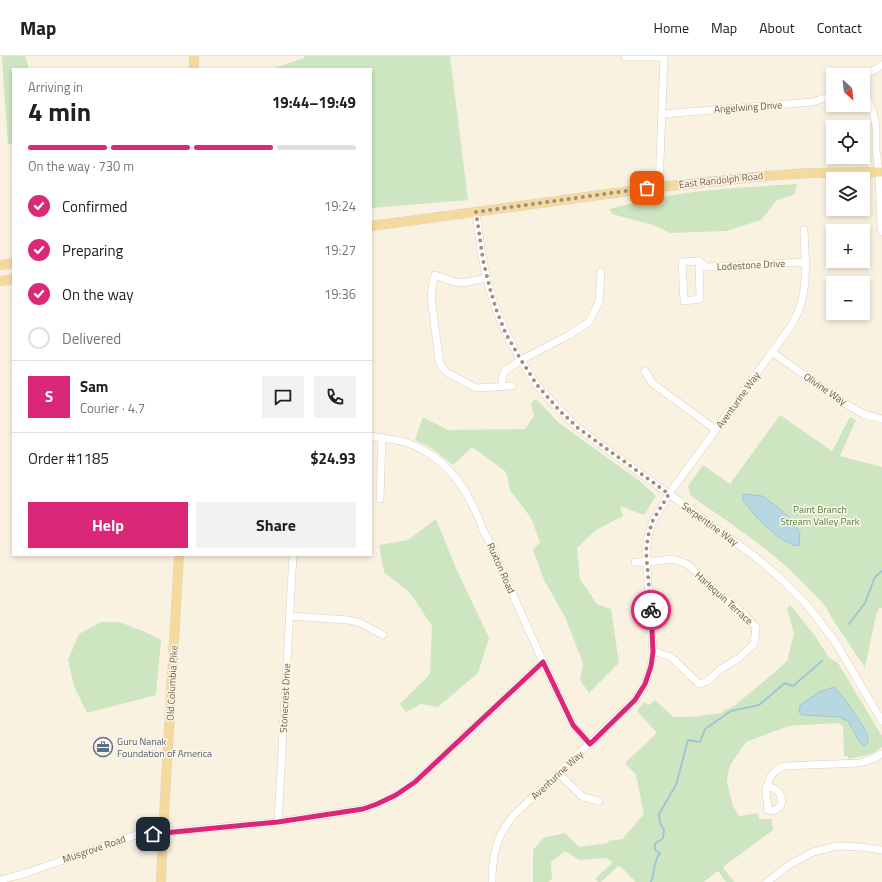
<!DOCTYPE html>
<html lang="en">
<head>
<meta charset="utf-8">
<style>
  body { margin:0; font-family:"Titillium Web",sans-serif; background:#f2f2f2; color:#202124; height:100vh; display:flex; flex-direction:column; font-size:15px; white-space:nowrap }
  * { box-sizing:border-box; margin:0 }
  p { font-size:13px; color:#757577 }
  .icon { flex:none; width:22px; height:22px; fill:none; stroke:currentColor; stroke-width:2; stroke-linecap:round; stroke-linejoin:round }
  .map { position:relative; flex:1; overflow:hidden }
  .details { position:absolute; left:12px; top:12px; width:360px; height:488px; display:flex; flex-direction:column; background:#fff; border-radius:0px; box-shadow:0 2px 6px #0003 }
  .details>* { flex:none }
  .needle { width:26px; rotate:153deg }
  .fabs { position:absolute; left:826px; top:12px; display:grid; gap:8px }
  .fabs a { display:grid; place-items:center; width:44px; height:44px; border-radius:0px; background:#fff; box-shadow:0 2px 6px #0003; font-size:20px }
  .pin { position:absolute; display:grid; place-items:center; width:34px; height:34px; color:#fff; margin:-17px; border-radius:8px; box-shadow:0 2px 6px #0006 }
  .courier { position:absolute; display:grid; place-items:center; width:40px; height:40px; margin:-20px; border:3px solid #db2777; border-radius:50%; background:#fff; color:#222; box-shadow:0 1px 5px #0007 }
  .overview em { font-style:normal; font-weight:700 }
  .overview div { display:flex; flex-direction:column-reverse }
  .overview { display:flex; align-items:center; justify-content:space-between; height:68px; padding:0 16px }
  h1 { font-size:26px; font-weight:700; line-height:30px }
  .bar { display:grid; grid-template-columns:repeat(4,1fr); gap:6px 4px; align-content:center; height:48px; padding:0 16px }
  .bar i { height:5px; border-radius:3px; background:#e0e0e0 }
  .bar .current { background:#db2777 }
  .bar p { grid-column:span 4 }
  .line { display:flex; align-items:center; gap:10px; padding:0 16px; border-top:1px solid #e0e0e0 }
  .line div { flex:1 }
  .round { display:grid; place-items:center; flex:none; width:42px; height:42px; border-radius:0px; background:#f2f2f2 }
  ol { padding:0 16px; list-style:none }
  li { display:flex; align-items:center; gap:12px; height:44px }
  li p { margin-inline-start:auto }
  li .icon { padding:4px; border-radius:50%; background:#db2777; color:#fff; stroke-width:4 }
  li:last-child { color:#757577 }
  li i { width:22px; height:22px; border:2px solid #e0e0e0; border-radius:50% }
  .button { display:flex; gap:8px; margin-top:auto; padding:8px 16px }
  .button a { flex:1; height:46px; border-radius:0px; background:#db2777; color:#fff; font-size:16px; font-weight:700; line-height:46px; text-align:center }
  .button a+a { background:#f2f2f2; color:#202124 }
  header { display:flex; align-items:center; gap:24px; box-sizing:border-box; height:56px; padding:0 20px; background:#fff; border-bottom:1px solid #e0e0e0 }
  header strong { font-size:19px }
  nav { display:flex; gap:22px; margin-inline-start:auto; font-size:14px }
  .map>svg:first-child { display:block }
  .green { fill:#cde6c1 }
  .water { fill:#b7d8e1; stroke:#9ec7d2 }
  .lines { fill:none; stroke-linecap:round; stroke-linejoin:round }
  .stream { stroke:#9ec7d2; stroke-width:2 }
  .minor-casing { stroke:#ddcfbe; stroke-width:8 }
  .major-casing { stroke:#dad4d0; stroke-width:10 }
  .minor { stroke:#fff; stroke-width:7 }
  .major { stroke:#f4da9d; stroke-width:9 }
  .done { stroke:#a08f7f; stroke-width:4; stroke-dasharray:0 7.2 }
  .route { stroke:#db2777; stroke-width:5 }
  .labels { text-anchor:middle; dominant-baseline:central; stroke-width:3; stroke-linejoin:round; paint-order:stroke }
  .street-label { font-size:10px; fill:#6f5a4a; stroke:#fdf6e6 }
  .park-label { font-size:10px; fill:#527a46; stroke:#fdf6e6 }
  .service-label { font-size:10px; fill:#4e5e75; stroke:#fdf6e6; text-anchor:start }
</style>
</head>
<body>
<header>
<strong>Map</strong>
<nav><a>Home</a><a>Map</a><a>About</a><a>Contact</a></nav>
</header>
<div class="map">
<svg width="882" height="826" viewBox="0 0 882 826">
  <rect width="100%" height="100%" fill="#faf2e1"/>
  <g class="green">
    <polygon points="2,0 25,0 29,13 13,13 13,88 8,88 4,34"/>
    <polygon points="304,0 450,0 468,144 371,152 371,13 272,13 304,2"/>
    <path d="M 797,128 L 794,139 L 777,144 L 761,164 L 726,175 L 670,177 L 653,169 L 612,158 L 609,153 C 625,149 641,145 657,142 C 703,133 751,131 797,128 Z"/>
    <polygon points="536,343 559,367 641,426 656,440 644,459 620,450 623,460 596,474 577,492 580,523 597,548 611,553 619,607 589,637 580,624 583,607 565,561 544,524 533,494 540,486 531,462 510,434 506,416 472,391 453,409 431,392 415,384 423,361 448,374 525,373 534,360 531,347"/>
    <path d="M 780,359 L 832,395 L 850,361 L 856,364 L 840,400 L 882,411 L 882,552 L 879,552 L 876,559 L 865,612 L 831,561 C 828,552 820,544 813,537 C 778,498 734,470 691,440 L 688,430 L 703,409 L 730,428 Z"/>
    <polygon points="436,463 455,510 489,582 478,617 438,651 421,648 406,656 400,648 430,618 432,570 411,538 384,516 379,489 408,484"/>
    <polygon points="790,549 816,581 829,602 838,607 882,680 882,691 872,698 848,703 848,700 844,700 843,671 839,667 789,670 746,686 731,708 729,713 727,726 733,750 739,760 758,757 759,763 772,763 773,774 723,811 734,826 726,826 718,815 704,826 634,826 635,825 622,812 618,810 601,826 598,826 595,823 613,806 606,802 579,804 565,795 551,806 552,822 549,826 533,826 533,794 543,782 565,777 579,791 609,787 608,785 624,783 624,781 644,758 636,719 625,707 657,677 637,655 644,646 649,649 655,644 673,661 690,661 722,657 723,655 734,650 776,615 787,605 794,578 787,553"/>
    <polygon points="101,566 119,566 143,575 161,584 156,639 87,657 74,630 68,604 79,578"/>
  </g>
  <g class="water">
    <polygon points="743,438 762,440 779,452 792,464 800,477 799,490 793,489 778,481 760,465 743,445"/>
    <path d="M 834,631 C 842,638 867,673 868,682 C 868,683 867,688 867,688 L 864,691 L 859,685 L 848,665 L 839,661 L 802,659 L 799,656 L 800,649 L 819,636 Z"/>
  </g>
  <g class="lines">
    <g class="stream">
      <polyline points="849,568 865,547 875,521 882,515"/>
      <path d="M 651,826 C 655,817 653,805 660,797 L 655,794 L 655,788 L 663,782 L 664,774 L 660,767 L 659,758 L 676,729 L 688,684 L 700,686 L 705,673 L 731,655 L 759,649 L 785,627 L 793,630 L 822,605"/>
    </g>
    <g class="minor-casing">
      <g id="minor">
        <polyline points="625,1 664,1"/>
        <polyline points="863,21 882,9"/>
        <polyline points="863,31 873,56 876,71 876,94 879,116 881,172 882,176"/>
        <polyline points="662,58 813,46 833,39"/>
        <polyline points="659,131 664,0"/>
        <path d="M 476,156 C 478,172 480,189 483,205 C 490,243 504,279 526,312 C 530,318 533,324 538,330 C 550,345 564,358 578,372 L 753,499 L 780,522 L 807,549 L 834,584 L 882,665"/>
        <polygon points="699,205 700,243 684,245 682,206"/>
        <polyline points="699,205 706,211 806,206"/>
        <polyline points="487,222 462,227 451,225 435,219 433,226 431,241 439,303 441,310 446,316 476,332 512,330"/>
        <polyline points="772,296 839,344 863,358 882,363"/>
        <polyline points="645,315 652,327 716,374"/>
        <polyline points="502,331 502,323 505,315 521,304 569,279 589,266 599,246 601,216"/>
        <path d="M 371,380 C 383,383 396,383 408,387 C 432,396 453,414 466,437 C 471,446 476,457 481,467 L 482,473 L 488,483 L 543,606 L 573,669 L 590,688"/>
        <polyline points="380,443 382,382"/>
        <polyline points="635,506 647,506 673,503 687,508 713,532 744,558 756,571 754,588 739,602 718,615 708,625 699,628 671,601 653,595"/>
        <polyline points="290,560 348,564 358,566 383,579"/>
        <polyline points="559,718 583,741 599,745"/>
        <path d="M 767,730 C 770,731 774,732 776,734 C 782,738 784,748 778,752 C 777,753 773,755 772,755 L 768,754 L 766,733 C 770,721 772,715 784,710 L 860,707 L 872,703 L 882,698"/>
        <polyline points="278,766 293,499"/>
        <polyline points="0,824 26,817 136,779 278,766 363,753 377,748 396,739 415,726 543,606"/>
        <path d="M 492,826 C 492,808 494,789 504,773 C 506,769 510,764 513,760 L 635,644 L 645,628 L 651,610 L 653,595 L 646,497 L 648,480 L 653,465 L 669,438 L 791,270 C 794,264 798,258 800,251 C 808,227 805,199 804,174"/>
        <polyline points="767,826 789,809 813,796 837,790 861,791 882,794"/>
      </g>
    </g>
    <g class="major-casing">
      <g id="major">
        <polyline points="194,13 194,0"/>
        <polyline points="371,170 659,131 765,120 810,117 882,116"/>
        <polyline points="0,209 13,207"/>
        <polyline points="0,225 13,223"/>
        <polyline points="161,826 163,777 179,499"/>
      </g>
    </g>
    <use href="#minor" class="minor"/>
    <use href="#major" class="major"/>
  </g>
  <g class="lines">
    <polyline class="done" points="647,132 476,156 483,204 490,233 497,256 506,278 521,304 537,329 560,355 578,372 669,438 653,464 648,480 646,496 651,554"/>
    <polyline class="route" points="153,778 278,766 363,753 377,748 396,739 415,726 543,606 573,669 590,688 635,644 645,628 651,610 653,596 651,554"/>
  </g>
  <defs>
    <g id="office-ring" transform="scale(1)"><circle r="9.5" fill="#fdf6e6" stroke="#5c6f8a" stroke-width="1.5"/><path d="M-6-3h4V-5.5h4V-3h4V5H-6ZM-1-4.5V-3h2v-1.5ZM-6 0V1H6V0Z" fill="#5c6f8a"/></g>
  </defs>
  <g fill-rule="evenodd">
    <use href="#office-ring" x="103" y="691"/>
  </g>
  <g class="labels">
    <g class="street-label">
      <text transform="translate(748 51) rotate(-4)">Angelwing Drive</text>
      <text transform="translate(721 124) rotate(-6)">East Randolph Road</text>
      <text transform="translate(751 209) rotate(-3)">Lodestone Drive</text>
      <text transform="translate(825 333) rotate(34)">Olivine Way</text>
      <text transform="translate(738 344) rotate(-54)">Aventurine Way</text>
      <text transform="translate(710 468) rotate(36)">Serpentine Way</text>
      <text transform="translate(501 512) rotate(66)">Ruxton Road</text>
      <text transform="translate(724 542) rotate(42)">Harlequin Terrace</text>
      <text transform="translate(172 627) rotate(-87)">Old Columbia Pike</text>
      <text transform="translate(285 642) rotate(-87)">Stonecrest Drive</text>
      <text transform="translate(557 719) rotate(-43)">Aventurine Way</text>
      <text transform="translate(94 793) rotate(-19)">Musgrove Road</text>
    </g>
    <g class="park-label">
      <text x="820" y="453">Paint Branch<tspan x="820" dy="12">Stream Valley Park</tspan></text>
    </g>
    <g class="service-label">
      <text x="117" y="685">Guru Nanak<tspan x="117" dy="12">Foundation of America</tspan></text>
    </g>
  </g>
</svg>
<div class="fabs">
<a><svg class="needle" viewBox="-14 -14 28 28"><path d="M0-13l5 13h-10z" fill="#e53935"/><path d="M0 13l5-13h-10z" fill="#757577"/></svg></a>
<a><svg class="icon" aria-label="locate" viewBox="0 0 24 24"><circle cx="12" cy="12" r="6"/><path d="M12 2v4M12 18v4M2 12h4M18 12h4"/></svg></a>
<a><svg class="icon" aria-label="layers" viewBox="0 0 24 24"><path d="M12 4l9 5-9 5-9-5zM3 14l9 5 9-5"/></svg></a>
<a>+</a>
<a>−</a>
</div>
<div class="pin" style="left:647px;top:132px;background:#ea580c"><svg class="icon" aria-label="bag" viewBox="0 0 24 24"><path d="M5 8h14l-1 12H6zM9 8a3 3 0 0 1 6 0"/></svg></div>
<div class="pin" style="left:153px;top:778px;background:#1f2937"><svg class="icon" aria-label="home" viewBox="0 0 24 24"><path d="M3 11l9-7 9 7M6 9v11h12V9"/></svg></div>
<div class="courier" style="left:651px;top:554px"><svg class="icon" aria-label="bike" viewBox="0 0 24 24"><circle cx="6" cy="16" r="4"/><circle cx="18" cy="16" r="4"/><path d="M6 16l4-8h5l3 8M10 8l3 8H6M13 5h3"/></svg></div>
<section class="details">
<div class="overview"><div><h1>4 min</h1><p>Arriving in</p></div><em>19:44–19:49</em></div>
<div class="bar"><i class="current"></i><i class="current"></i><i class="current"></i><i></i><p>On the way · 730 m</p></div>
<ol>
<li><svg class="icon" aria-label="check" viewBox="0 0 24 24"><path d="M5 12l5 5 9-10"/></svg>Confirmed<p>19:24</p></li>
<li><svg class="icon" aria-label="check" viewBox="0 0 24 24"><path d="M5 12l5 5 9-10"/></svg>Preparing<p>19:27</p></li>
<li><svg class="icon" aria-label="check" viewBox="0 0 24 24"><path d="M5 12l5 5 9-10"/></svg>On the way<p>19:36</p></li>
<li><i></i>Delivered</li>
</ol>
<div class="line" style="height:72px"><b class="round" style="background:#db2777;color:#fff">S</b><div><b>Sam</b><p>Courier · 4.7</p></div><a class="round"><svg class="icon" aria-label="chat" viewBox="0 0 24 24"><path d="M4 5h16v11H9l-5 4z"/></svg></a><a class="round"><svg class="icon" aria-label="phone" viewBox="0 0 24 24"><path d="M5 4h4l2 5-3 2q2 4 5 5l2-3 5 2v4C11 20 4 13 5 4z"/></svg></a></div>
<div class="line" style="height:52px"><div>Order #1185</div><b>$24.93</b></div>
<div class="button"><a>Help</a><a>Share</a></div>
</section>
</div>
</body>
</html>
